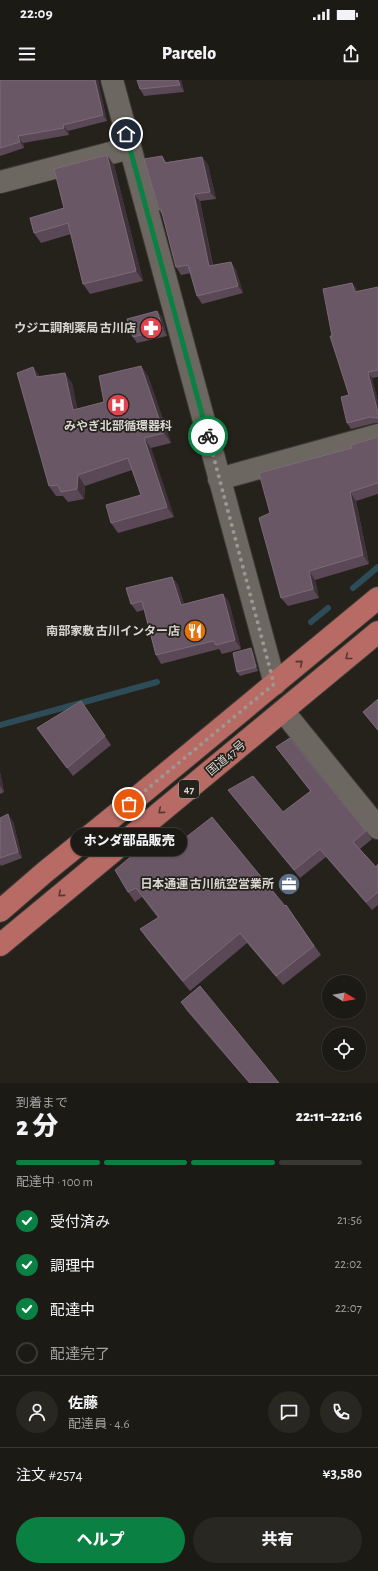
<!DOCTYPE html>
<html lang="ja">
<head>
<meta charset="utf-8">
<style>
  body { margin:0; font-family:"Alegreya Sans","Noto Sans JP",sans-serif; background:#292722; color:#f1f3f6; height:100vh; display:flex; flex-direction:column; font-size:15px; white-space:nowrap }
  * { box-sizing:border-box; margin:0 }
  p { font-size:13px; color:#a0a1a0 }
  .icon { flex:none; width:22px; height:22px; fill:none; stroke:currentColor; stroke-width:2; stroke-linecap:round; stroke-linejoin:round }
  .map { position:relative; height:1003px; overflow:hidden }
  .sheet { display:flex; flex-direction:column; background:#1c1a14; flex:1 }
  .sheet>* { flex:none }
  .needle { width:26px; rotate:101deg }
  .fabs { position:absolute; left:322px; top:895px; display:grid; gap:8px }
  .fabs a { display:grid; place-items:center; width:44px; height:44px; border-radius:50%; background:#1c1a14; box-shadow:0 1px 3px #0004,0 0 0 1px #3a3834; font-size:20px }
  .pin { position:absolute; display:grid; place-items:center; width:34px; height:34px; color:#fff; margin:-17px; border:2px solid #fff; border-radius:50%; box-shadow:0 1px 4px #0007 }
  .courier { position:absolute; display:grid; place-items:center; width:40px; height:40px; margin:-20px; border:3px solid #0b8043; border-radius:50%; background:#fff; color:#222; box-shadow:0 1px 5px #0007 }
  .bubble { position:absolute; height:28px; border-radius:14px; background:#1c1a14; box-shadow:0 1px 3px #0004,0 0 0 1px #3a3834; font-size:13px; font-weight:800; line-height:28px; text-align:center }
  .head em { font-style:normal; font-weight:800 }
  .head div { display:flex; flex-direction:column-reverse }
  .head { display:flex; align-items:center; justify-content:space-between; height:68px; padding:0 16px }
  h1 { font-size:26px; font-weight:800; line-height:30px }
  .bar { display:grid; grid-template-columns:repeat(4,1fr); gap:6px 4px; align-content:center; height:48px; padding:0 16px }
  .bar i { height:5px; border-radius:3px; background:#3a3834 }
  .bar .selected { background:#0b8043 }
  .bar p { grid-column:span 4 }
  .line { display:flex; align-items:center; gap:10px; padding:0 16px; border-top:1px solid #3a3834 }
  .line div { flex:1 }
  .round { display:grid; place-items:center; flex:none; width:42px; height:42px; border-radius:21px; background:#292722 }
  ol { padding:0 16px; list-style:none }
  li { display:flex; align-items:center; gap:12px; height:44px }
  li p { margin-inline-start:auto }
  li .icon { padding:4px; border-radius:50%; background:#0b8043; color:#fff; stroke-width:4 }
  li:last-child { color:#a0a1a0 }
  li i { width:22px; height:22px; border:2px solid #3a3834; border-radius:50% }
  .action { display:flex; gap:8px; margin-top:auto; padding:8px 16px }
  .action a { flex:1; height:46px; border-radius:24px; background:#0b8043; color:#fff; font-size:16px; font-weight:800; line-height:46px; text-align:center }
  .action a+a { background:#292722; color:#f1f3f6 }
  .status { display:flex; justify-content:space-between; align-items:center; height:28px; padding:0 20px; background:#1c1a14; direction:ltr }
  .status svg { height:11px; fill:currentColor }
  header { display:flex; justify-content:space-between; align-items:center; height:52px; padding:0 16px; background:#1c1a14; font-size:18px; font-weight:800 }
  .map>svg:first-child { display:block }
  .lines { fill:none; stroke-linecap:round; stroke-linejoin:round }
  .stream { stroke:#2d4c57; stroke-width:6 }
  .minor-casing { stroke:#3f3c37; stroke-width:24 }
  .highway-casing { stroke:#3f3c37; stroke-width:24 }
  .minor { stroke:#6c6861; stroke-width:22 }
  .highway { stroke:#b86b64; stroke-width:22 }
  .wall { fill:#5b4857 }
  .shaded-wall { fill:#40323a }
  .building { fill:#695765; stroke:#7a6b76 }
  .oneway { stroke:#513831 }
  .done { stroke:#9a9893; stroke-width:4; stroke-dasharray:0 7.2 }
  .route { stroke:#0b8043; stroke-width:5 }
  .labels { text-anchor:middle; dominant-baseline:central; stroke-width:3.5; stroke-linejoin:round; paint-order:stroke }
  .shield { fill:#25221b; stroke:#a3a19c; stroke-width:1 }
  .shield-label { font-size:11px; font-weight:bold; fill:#d9d7d3 }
  .poi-label { font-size:12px; font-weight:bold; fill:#d9d7d3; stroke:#25221b; text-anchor:end }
  .street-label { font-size:12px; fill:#d9d7d3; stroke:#25221b }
</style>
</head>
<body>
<div class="status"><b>22:09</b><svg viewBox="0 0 49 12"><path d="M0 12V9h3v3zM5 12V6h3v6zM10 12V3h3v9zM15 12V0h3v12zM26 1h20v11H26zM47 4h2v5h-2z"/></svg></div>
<header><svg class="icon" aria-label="menu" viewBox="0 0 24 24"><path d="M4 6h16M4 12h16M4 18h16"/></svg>Parcelo<svg class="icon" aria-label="share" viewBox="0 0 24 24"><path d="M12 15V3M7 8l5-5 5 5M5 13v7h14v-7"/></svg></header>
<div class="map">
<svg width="378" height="1003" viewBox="0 0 378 1003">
  <rect width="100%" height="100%" fill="#25221b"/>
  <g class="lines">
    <g class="stream">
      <polyline points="353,508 378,487"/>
      <polyline points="311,542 328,528"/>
      <polyline points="0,645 157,602"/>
    </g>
    <g class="minor-casing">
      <g id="minor">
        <polyline points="112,0 275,604"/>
        <polyline points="0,102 130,68"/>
        <polyline points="219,399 378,355"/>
        <polyline points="283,631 378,748"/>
      </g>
    </g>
    <g class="highway-casing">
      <g id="highway">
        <polyline points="0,831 45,792 129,724 378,518"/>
        <polyline points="0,865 378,552"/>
      </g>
    </g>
    <use href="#minor" class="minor"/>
    <use href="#highway" class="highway"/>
  </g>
  <g class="wall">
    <polygon points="0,0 98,0 107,41 68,51 69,55 23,63 24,68 0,76"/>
    <polygon points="181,0 184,12 144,16 140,9"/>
    <polygon points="162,76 166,82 202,77 208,85 216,119 200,121 213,185 231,182 236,190 243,213 202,224 197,216 191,193 181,195 176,187 163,136 159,130"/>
    <polygon points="114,85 143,201 90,214 83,204 71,154 41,163 34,153 64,128"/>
    <polygon points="378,207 378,297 372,298 378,322 378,343 375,343 351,349 347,343 349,315 332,256 357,209 357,211"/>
    <polygon points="157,231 162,237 167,256 137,263 133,257"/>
    <polygon points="141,286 148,296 171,363 151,368 174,437 118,453 111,443 141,415 132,390 85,406 84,419 68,422 63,416 56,416 49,406 33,287 40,297 72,303 77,329 104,322"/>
    <polygon points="378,356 378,414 356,421 369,484 315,500 319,518 288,526 281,518 270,433 352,368 375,358"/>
    <polygon points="172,497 178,505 184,524 223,514 229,522 241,569 222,574 219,569 161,584 156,575 144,530 137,532 131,524"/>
    <polygon points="253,572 258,591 240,596 237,592"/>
    <polygon points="378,619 378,651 363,632"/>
    <polygon points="81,621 111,665 73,696 37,648"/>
    <polygon points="276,667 366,751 372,759 360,769 376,787 378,784 378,825 372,830 326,777 300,798 234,718 228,710 283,732 310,711"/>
    <polygon points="0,692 4,712 0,714"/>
    <polygon points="0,738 13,741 22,778 1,786 0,784"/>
    <polygon points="167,772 285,826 286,825 321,875 283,905 247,863 190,911 147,859 140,849 158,838 142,817 135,822 128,812"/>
    <polygon points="181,922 279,1003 249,1003 187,931"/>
  </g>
  <g class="shaded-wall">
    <polygon points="95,0 98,0 107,41 103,35"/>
    <polygon points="178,0 181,0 184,12 180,5"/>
    <polygon points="63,45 68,51 69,55 64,48"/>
    <polygon points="18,56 23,63 24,68 20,62"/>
    <polygon points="107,75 114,85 143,201 136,191"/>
    <polygon points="202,77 208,85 216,119 210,112"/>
    <polygon points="194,114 200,121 214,193 209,186"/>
    <polygon points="231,182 236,190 243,213 238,206"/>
    <polygon points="352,203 357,209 359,218 355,212"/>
    <polygon points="157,231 162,237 167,256 163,249"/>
    <polygon points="141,286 148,296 171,363 164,353"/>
    <polygon points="33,287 40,297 36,297"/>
    <polygon points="368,292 372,298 378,322 378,333"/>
    <polygon points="65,293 72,303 80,340 73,330"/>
    <polygon points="144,358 151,368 174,437 167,427"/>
    <polygon points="78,395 85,406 84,419 77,409"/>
    <polygon points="350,412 356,421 369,484 363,475"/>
    <polygon points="309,491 315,500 319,518 313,509"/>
    <polygon points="172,497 178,505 187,533 181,525"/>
    <polygon points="223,514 229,522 241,569 235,560"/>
    <polygon points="251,568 253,572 258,591 256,587"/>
    <polygon points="0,692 4,712 0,706"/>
    <polygon points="8,734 13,741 22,778 18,772"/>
  </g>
  <g class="building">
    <polygon points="0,0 95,0 103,35 63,45 64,48 18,56 20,62 0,68"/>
    <polygon points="137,0 178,0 180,5 140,9"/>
    <polygon points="107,75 136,191 83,204 68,143 34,153 30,138 64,128 54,89"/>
    <polygon points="162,76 165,83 202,77 210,112 194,114 209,186 231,182 238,206 197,216 188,185 176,187 161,129 159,130 144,79"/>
    <polygon points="352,203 355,212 378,207 378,290 368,292 378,333 378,338 370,337 347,343 341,317 349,315 330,256 332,256 323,209"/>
    <polygon points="157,231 163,249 133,257 127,239"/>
    <polygon points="141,286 164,353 144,358 167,427 111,443 106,425 141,415 128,378 78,395 77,409 61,412 58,405 49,406 17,293 33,287 36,297 65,293 73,330 104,322 99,296"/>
    <polygon points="378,356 378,403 350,412 363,475 309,491 313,509 281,518 259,438 270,433 259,393 352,368 351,365 375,358"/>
    <polygon points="172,497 181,525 223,514 235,560 216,565 213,561 156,575 142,521 131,524 126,508"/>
    <polygon points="251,568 256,587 237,592 233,573"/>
    <polygon points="378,619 378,650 363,632"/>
    <polygon points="81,621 105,656 67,688 37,648"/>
    <polygon points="290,658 366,751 353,762 376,787 378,784 378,812 366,822 320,769 294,790 228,710 253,696 283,732 311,711 276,667"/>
    <polygon points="8,734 18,772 0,778 0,738"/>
    <polygon points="212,737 285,826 286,825 314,866 276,896 240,853 183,901 140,849 159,837 136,808 128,812 115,790 154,757 167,772"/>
    <polygon points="200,906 279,1003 250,1003 181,922"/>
  </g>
  <defs><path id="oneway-chevron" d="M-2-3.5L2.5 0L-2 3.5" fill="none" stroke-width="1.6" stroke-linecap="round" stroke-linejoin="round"/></defs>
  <g class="oneway">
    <use href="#oneway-chevron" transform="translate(348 577) rotate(141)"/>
    <use href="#oneway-chevron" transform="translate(300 583) rotate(-40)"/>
    <use href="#oneway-chevron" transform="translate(161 731) rotate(140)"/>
    <use href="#oneway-chevron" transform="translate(61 814) rotate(140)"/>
  </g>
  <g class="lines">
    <polyline class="done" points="129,724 274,604 208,356"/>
    <polyline class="route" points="126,54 208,356"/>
  </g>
  <defs>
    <g id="pharmacy-disc" transform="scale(1.15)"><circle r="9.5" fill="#e0444e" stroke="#25221b"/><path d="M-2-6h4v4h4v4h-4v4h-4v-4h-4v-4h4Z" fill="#fff"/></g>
    <g id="hospital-disc" transform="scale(1.15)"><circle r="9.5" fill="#e0444e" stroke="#25221b"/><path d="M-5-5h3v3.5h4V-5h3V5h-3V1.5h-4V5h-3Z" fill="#fff"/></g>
    <g id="restaurant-disc" transform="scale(1.15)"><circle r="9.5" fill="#e8710a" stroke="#25221b"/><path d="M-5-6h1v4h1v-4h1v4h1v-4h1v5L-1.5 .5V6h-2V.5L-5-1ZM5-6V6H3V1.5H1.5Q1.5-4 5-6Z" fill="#fff"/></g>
    <g id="office-disc" transform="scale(1.15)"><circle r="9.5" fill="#5c6f8a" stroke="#25221b"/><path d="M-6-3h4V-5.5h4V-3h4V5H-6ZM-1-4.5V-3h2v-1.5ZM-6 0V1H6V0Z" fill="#fff"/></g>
  </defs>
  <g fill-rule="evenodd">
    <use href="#pharmacy-disc" x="151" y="248"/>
    <use href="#hospital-disc" x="118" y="325"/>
    <use href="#restaurant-disc" x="195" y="551"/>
    <use href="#office-disc" x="289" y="804"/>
  </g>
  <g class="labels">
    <rect class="shield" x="179" y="700" width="20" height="18" rx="3"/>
    <g class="shield-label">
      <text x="189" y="709">47</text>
    </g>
    <g class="poi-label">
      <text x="136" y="248">ウジエ調剤薬局 古川店</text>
      <text x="118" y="346" text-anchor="middle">みやぎ北部循環器科</text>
      <text x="180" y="551">南部家敷 古川インター店</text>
      <text x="274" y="804">日本通運 古川航空営業所</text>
    </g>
    <g class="street-label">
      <text transform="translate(226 678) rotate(-40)">国道47号</text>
    </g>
  </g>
</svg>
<div class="fabs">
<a><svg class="needle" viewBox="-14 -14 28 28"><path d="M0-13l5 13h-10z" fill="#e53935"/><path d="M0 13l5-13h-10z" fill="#a0a1a0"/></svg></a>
<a><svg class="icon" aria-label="locate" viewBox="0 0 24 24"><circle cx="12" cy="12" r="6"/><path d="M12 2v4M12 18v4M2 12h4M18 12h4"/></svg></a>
</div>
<div class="pin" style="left:129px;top:724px;background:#ea580c"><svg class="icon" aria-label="bag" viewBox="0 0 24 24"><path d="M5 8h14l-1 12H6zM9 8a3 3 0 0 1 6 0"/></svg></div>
<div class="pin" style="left:126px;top:54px;background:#1f2937"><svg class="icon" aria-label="home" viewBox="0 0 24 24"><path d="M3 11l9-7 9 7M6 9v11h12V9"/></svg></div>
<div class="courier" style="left:208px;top:356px"><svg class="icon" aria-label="bike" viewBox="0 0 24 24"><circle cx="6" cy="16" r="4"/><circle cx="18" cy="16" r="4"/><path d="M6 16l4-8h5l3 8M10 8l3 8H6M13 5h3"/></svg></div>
<div class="bubble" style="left:71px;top:748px;width:116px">ホンダ部品販売</div>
</div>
<section class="sheet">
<div class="head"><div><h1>2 分</h1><p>到着まで</p></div><em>22:11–22:16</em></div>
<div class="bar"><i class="selected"></i><i class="selected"></i><i class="selected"></i><i></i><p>配達中 · 100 m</p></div>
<ol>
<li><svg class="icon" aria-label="check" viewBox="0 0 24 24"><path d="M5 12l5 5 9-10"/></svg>受付済み<p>21:56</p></li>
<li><svg class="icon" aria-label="check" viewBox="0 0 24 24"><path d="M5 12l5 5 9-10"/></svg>調理中<p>22:02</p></li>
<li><svg class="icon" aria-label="check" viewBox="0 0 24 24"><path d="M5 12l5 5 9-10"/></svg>配達中<p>22:07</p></li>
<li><i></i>配達完了</li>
</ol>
<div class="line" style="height:72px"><a class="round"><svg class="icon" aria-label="person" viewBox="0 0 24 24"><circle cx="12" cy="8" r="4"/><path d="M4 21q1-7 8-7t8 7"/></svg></a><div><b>佐藤</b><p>配達員 · 4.6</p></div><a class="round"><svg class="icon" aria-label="chat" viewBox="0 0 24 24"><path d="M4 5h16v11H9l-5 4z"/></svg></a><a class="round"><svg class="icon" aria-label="phone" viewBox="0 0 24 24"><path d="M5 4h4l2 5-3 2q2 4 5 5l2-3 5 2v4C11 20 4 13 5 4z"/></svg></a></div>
<div class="line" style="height:52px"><div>注文 #2574</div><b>¥3,580</b></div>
<div class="action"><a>ヘルプ</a><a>共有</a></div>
</section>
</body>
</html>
